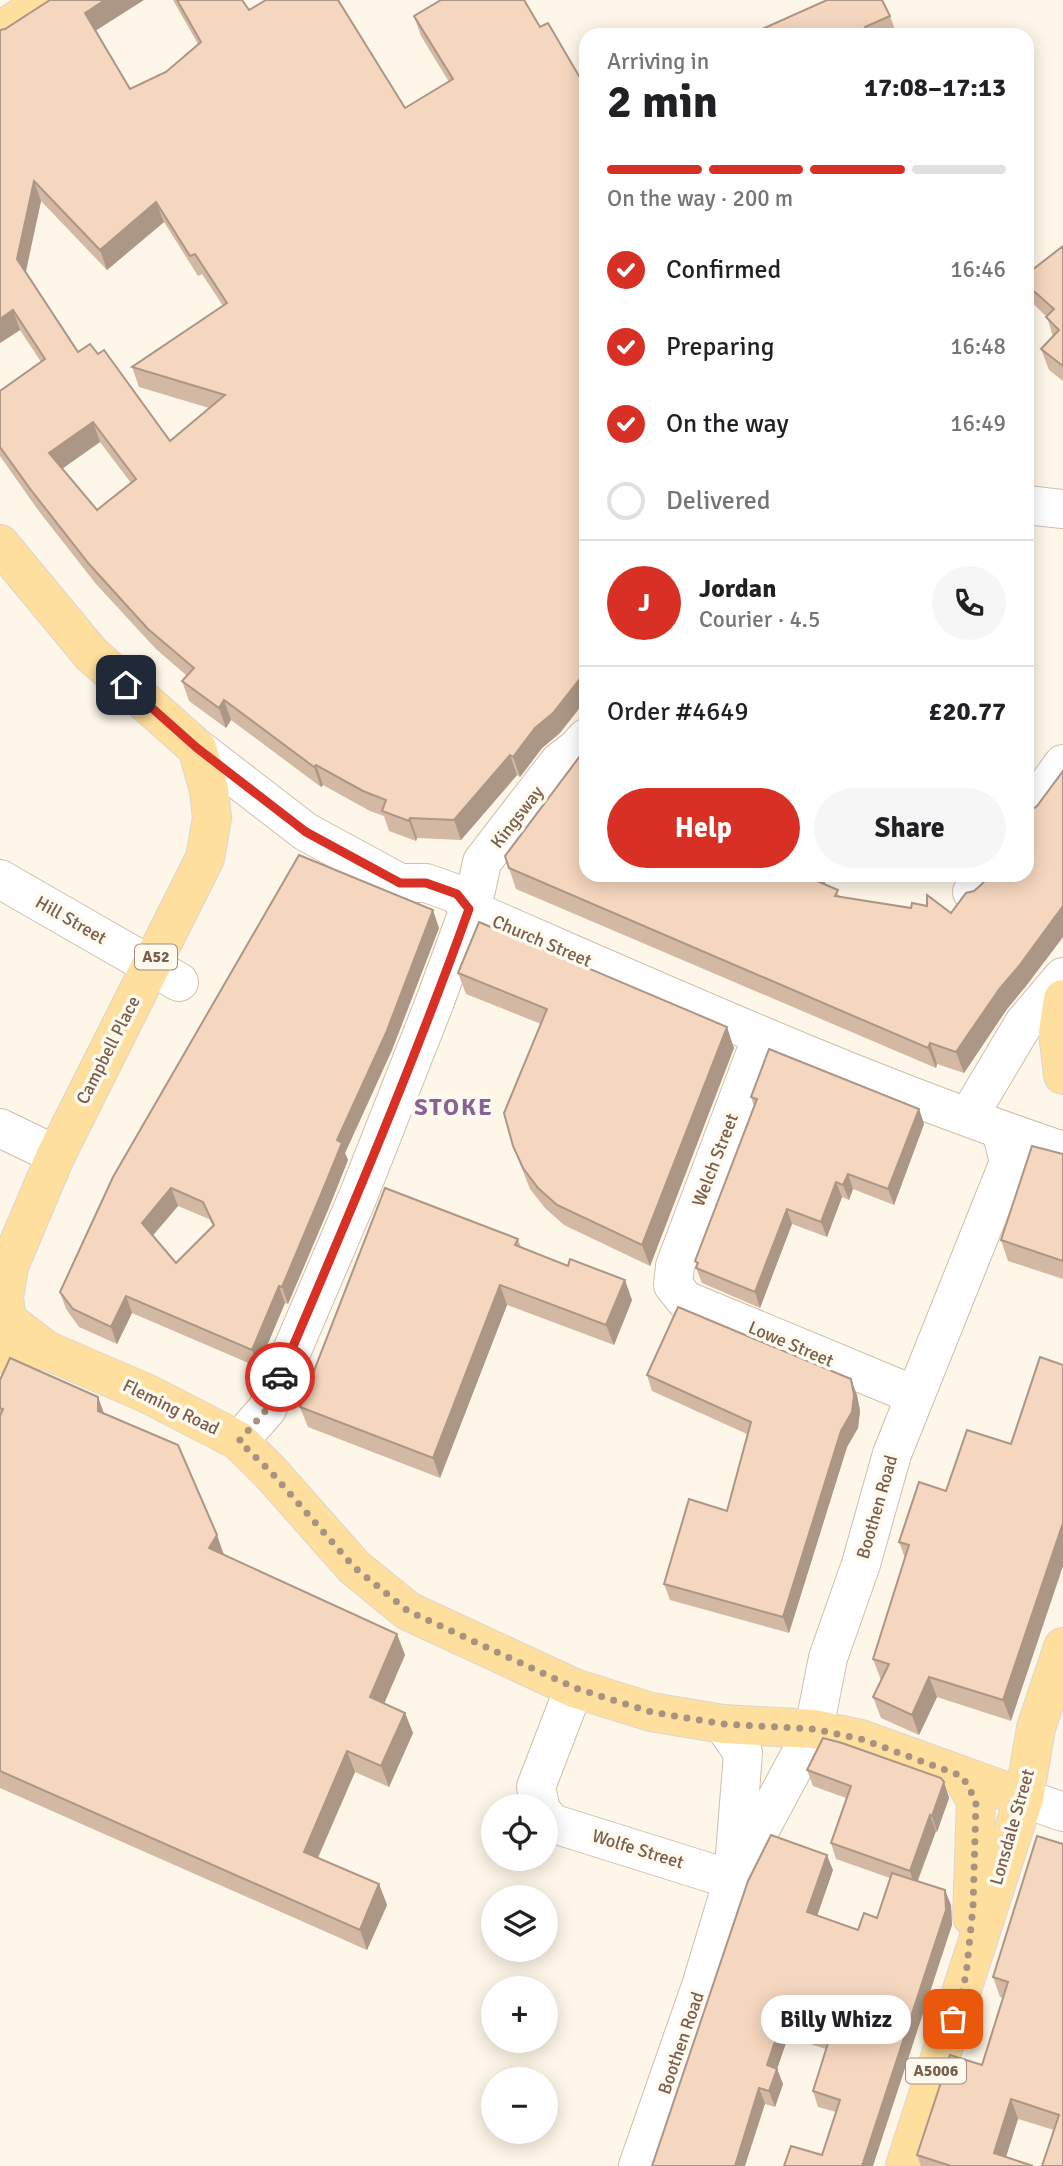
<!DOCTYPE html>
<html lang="en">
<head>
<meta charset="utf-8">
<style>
  body { margin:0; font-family:Signika,sans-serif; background:#f6f6f6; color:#202124; height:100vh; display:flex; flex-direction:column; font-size:26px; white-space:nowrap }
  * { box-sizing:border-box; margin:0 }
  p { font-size:23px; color:#757577 }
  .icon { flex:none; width:38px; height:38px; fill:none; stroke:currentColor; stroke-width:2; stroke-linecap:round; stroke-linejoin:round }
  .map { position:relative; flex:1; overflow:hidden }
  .side { position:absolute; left:579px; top:28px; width:455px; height:854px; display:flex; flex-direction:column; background:#fff; border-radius:21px; box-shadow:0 4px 18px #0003 }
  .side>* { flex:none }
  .tools { position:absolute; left:481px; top:1794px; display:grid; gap:14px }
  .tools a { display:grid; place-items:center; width:77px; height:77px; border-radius:50%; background:#fff; box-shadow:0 4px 18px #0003; font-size:35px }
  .pin { position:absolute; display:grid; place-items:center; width:60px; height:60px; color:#fff; margin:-30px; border-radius:14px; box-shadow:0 4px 10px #0006 }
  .courier { position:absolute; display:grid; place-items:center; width:70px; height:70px; margin:-35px; border:5px solid #d93025; border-radius:50%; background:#fff; color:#222; box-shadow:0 2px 9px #0007 }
  .bubble { position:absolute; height:49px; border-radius:24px; background:#fff; box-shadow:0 4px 18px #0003; font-size:23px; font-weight:800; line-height:49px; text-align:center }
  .summary em { font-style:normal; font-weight:800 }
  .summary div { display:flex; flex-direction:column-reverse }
  .summary { display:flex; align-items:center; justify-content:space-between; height:119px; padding:0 28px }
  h1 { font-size:46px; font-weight:800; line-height:52px }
  .bar { display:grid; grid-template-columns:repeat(4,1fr); gap:10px 7px; align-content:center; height:84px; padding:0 28px }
  .bar i { height:9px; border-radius:5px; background:#e0e0e0 }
  .bar .selected { background:#d93025 }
  .bar p { grid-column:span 4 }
  .line { display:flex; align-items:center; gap:18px; padding:0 28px; border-top:2px solid #e0e0e0 }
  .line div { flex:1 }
  .round { display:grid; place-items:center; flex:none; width:74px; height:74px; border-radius:37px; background:#f6f6f6 }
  ol { padding:0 28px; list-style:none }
  li { display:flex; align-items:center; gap:21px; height:77px }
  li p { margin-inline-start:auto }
  li .icon { padding:7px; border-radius:50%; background:#d93025; color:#fff; stroke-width:4 }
  li:last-child { color:#757577 }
  li i { width:38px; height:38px; border:4px solid #e0e0e0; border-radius:50% }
  .action { display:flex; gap:14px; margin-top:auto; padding:14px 28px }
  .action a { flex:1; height:80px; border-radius:42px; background:#d93025; color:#fff; font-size:28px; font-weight:800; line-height:80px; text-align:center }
  .action a+a { background:#f6f6f6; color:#202124 }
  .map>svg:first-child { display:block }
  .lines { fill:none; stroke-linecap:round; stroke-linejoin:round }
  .minor-casing { stroke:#d1beac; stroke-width:40 }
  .major-casing { stroke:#dcd5d0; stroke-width:40 }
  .minor { stroke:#fff; stroke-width:38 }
  .major { stroke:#ffdf9e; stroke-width:38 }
  .wall { fill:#d3b8a3; fill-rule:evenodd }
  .shaded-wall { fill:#ac9685 }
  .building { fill:#f5d6be; stroke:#ac9685; stroke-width:2; fill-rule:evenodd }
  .done { stroke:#a89381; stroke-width:7; stroke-dasharray:0 12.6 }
  .route { stroke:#d93025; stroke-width:9 }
  .labels { text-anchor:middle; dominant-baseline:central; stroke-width:7; stroke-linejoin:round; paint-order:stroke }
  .shield { fill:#fffaf0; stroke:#a28c7c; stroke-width:2 }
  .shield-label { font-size:16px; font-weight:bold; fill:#7a5d4a }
  .street-label { font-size:18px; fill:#7a5d4a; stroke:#fffaf0 }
  .district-label { font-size:24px; font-weight:bold; letter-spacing:2px; fill:#876296; stroke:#fffaf0 }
</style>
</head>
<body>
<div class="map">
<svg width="1063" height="2166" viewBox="0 0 1063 2166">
  <rect width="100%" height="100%" fill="#fef6e8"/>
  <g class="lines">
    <g class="minor-casing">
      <g id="minor">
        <polyline points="1027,505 1063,509"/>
        <path d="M 197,748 L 306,832 L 400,883 L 426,883 L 457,894 L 469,909 C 665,994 860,1083 1063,1151"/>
        <polyline points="1027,814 1063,764"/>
        <polyline points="0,879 179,982"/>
        <polyline points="972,892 984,875"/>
        <polyline points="762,1036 675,1266 673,1285 685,1300 914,1395"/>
        <polyline points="968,1117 1024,1023 1063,977"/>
        <polyline points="0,1128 56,1155"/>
        <polyline points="239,1441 267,1409 359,1194 434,1004 476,890 482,862 559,762 576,749 586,738"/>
        <polyline points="1024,1798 1063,1812"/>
        <polyline points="540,1806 536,1787 574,1688"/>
        <polyline points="546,1816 551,1823 733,1880"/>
        <polyline points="733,1880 814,1729 828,1658 861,1564 892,1454 1009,1162 1001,1130"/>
        <polyline points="638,2166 701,1986 733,1880 743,1753 723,1724"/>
      </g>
    </g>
    <g class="major-casing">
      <g id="major">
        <polyline points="0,31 48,0"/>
        <polyline points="0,544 91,654 197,748 209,790 212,818 205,858 56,1155 9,1266 0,1279"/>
        <polyline points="1063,999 1058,1032 1063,1075"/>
        <polyline points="9,1266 4,1298 6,1314 11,1323 46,1350 148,1394 239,1441 271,1473 354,1567 408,1611 574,1688 651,1712 723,1724 814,1729 861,1739 1024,1798"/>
        <polyline points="0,1354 13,1351 46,1350"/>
        <polyline points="962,1776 976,1801 972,1917"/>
        <polyline points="905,2166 1024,1798 1036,1728 1063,1647"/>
      </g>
    </g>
    <use href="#minor" class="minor"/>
    <use href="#major" class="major"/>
  </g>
  <g class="wall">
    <path d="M 173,0 L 242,0 L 249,10 L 405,108 L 449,82 L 421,36 L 414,16 L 441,0 L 560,733 L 542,748 L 520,777 L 517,775 L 461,840 L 417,838 L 416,841 L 389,831 L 384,816 L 370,811 L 323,785 L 321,787 L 231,720 L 226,728 L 189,701 L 182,681 L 186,675 L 156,649 L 96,584 L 38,510 L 0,456 L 0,391 L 41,362 L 20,330 L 0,343 L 0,30 L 96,30 L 130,89 L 166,72 L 198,44 ZM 41,201 L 107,270 L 164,222 L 198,276 L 202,274 L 223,306 L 132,367 L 139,387 L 209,408 L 170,441 L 98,354 L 78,352 L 26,272 ZM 100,442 L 131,483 L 97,510 L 62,469 Z"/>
    <polygon points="890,16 897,35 749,35"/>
    <polygon points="1063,246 1063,381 1049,370 1041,349 1053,337 1047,317 1027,298 1027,272 1028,274"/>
    <polygon points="1063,771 1063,937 1026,986 1007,1009 964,1073 937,1064 936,1068 516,889 509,868 586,875 825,882 825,884 841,897 951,913 982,884 1029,813 1037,806"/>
    <path d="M 439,928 L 392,1050 L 345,1153 L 348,1160 L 328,1210 L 288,1304 L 285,1303 L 258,1367 L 132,1313 L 117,1344 L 79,1327 L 66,1309 L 60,1292 ZM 178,1206 L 209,1219 L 213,1226 L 176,1263 L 153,1235 Z"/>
    <polygon points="458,973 734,1048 650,1266 564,1225 545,1208 530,1189 513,1146 541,1024 466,994"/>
    <polygon points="751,1097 919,1109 924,1124 894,1205 853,1189 849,1200 842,1197 827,1237 792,1224 760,1308 702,1283 696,1268 697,1266 695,1261 754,1106"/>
    <polygon points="1063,1154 1063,1279 1008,1261 1001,1240"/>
    <polygon points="518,1239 521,1247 632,1300 614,1345 507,1305 440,1478 308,1427 300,1407"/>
    <polygon points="647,1375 857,1395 860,1411 858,1428 847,1447 789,1633 670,1600 664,1584 727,1511 747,1434 652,1391"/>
    <polygon points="0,1380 98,1397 104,1413 224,1555 405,1655 384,1703 405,1713 413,1733 389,1787 355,1772 318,1858 379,1884 387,1905 367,1950 0,1788"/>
    <polygon points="946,1491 1011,1721 937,1697 919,1735 881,1718 873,1697 881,1680 873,1659 905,1558 899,1542"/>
    <polygon points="807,1770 944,1782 949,1798 937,1832 936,1831 918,1881 951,1905 952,1925 822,2155 836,2112 818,2107 813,2091 826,2049 788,2037 777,2069 783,2084 775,2107 765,2104 652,2166 833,1870 817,1915 858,1930 877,1918 890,1878 836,1859 831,1843 846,1798 813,1786"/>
    <polygon points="1037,1836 1063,2166 1054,2130 1018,2119 1006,2157 1033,2166 921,2166 917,2155 982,2065 1003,1998 1000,1997 993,1977"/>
  </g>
  <g class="shaded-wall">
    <polygon points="105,0 144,0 92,33 85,13"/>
    <polygon points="34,181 41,201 24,279 17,259"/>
    <polygon points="156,202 164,222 107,270 100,250"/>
    <polygon points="13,310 20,330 0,343 0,319"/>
    <polygon points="93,422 100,442 56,473 49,453"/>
    <polygon points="586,672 586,700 560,733 542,748 520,777 513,757 535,728 583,675"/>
    <polygon points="224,700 231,720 226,728 219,708"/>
    <polygon points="510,755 517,775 461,840 454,820"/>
    <polygon points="316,765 323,785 321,787 314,767"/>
    <polygon points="410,818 417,838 416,841 409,821"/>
    <polygon points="812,875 823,875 825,882 818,898 810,878"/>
    <polygon points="1063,906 1063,937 1026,986 1007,1009 964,1073 956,1052 1000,988"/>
    <polygon points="433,910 439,928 392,1050 345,1153 348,1160 328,1210 288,1304 282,1287 337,1140"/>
    <polygon points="727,1027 734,1048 650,1266 642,1245"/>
    <polygon points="930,1043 937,1064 936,1068 928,1048"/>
    <polygon points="919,1109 924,1124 894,1205 888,1189"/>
    <polygon points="848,1174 853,1189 849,1200 843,1185"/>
    <polygon points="836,1182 842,1197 827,1237 821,1222"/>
    <polygon points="171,1188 178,1206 149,1240 142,1223"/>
    <polygon points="787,1209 792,1224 760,1308 755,1292"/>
    <polygon points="625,1280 632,1300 614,1345 606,1325"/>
    <polygon points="500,1285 507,1305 440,1478 433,1458"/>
    <polygon points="279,1286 285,1303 258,1367 252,1350"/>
    <polygon points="126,1296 132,1313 117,1344 111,1327"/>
    <polygon points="851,1379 857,1395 860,1411 858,1428 847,1447 789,1633 783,1617"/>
    <polygon points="98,1397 105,1417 98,1411"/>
    <polygon points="1063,1523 1063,1566 1011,1721 1003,1700"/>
    <polygon points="217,1535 224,1555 209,1548"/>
    <polygon points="397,1634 405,1655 378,1718 370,1697"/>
    <polygon points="929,1677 937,1697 919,1735 912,1715"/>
    <polygon points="405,1713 413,1733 389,1787 381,1766"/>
    <polygon points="347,1751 355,1772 311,1873 304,1852"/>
    <polygon points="944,1782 949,1798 937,1832 932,1816"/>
    <polygon points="930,1815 936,1831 915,1887 910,1871"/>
    <polygon points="827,1855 833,1870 813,1928 807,1912"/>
    <polygon points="379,1884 387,1905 367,1950 360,1930"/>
    <polygon points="945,1890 951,1905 952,1925 873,2166 862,2166"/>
    <polygon points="782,2021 788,2037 777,2069 783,2084 775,2107 769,2091 767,2065"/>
    <polygon points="759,2088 765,2104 745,2166 735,2166"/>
    <polygon points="1011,2099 1018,2119 1003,2166 994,2153"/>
  </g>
  <g class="building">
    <path d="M 50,0 L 105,0 L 85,13 L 130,89 L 166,72 L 201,42 L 177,0 L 242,0 L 249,10 L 266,0 L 338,0 L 405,108 L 453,79 L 414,16 L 441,0 L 524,0 L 540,27 L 548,23 L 586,88 L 586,672 L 583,675 L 553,713 L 535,728 L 513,757 L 510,755 L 454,820 L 410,818 L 409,821 L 382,811 L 386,800 L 363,791 L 316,765 L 314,767 L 224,700 L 219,708 L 182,681 L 194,668 L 148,629 L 89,564 L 31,490 L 0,447 L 0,391 L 45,359 L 13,310 L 0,319 L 0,30 L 5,29 ZM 34,181 L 100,250 L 156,202 L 190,256 L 195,254 L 227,303 L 132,367 L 225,395 L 170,441 L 104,350 L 98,354 L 90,344 L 78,352 L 17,259 ZM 93,422 L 136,479 L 97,510 L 49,453 Z"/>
    <polygon points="827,0 882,0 890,16 865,27 870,35 749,35"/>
    <polygon points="1063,246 1063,366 1041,349 1059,330 1046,317 1054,309 1027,285 1027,274"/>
    <polygon points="583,752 586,755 586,875 812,875 810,878 838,890 835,896 911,908 912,903 927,906 927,895 951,913 966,893 974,891 982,884 989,875 1027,875 1027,813 1037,806 1063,771 1063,906 1019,966 1000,988 956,1052 930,1043 928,1048 509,868 505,856"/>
    <path d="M 299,855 L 433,910 L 386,1033 L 337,1140 L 342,1143 L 322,1192 L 282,1287 L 279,1286 L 252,1350 L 126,1296 L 111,1327 L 73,1309 L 60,1292 L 113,1177 ZM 171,1188 L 203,1202 L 214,1225 L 176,1263 L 142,1223 Z"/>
    <polygon points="479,922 727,1027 642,1245 557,1205 538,1188 523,1168 513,1146 504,1113 547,1009 458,973"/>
    <polygon points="769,1049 919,1109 888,1189 848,1174 843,1185 836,1182 821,1222 787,1209 755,1292 696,1268 698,1263 695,1261 757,1099 751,1097"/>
    <polygon points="1032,1146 1063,1154 1063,1261 1001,1240"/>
    <polygon points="385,1188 518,1239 515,1245 568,1266 570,1259 625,1280 606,1325 500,1285 433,1458 300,1407"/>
    <polygon points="678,1307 851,1379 854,1395 852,1412 841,1431 783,1617 664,1584 689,1499 727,1511 751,1422 647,1375"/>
    <polygon points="1040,1357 1063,1365 1063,1523 1003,1700 929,1677 912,1715 873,1697 889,1664 873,1659 909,1545 899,1542 919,1482 946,1491 967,1430 1011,1444"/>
    <polygon points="10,1358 98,1397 98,1411 178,1445 217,1535 209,1548 397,1634 370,1697 405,1713 381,1766 347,1751 304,1852 379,1884 360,1930 0,1771 0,1416 3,1409 0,1408 0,1380"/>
    <polygon points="823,1738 842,1743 941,1778 944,1782 932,1816 930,1815 910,1871 831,1843 851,1786 807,1770"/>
    <polygon points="771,1835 827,1855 807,1912 858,1930 864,1913 877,1918 892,1873 945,1890 946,1910 862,2166 784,2166 791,2146 822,2155 840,2100 813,2091 830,2037 782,2021 767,2065 777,2069 769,2091 759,2088 735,2166 652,2166 748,1881"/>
    <polygon points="1037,1836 1063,1844 1063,2166 1042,2166 1059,2115 1011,2099 994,2153 1033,2166 951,2166 917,2155 950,2055 982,2065 1008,1982 993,1977"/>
  </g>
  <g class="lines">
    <polyline class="done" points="280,1377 267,1409 239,1441 271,1472 354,1567 408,1611 575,1688 651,1712 723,1724 814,1729 861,1739 962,1776 976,1801 973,1907 966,1976 953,2019"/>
    <path class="route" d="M 126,685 L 197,748 L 306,832 L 400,883 L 426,883 L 457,894 L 469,909 C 412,1068 346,1222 280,1377"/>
  </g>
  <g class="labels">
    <g class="shield">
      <rect x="135" y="944.5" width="42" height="25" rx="5"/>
      <rect x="906" y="2058.5" width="60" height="25" rx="5"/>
    </g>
    <g class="shield-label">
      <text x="156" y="957">A52</text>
      <text x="936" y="2071">A5006</text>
    </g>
    <g class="street-label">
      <text transform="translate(517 817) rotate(-52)">Kingsway</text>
      <text transform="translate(71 920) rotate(30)">Hill Street</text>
      <text transform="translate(542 941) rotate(23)">Church Street</text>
      <text transform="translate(108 1050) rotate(-63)">Campbell Place</text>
      <text transform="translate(715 1160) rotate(-69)">Welch Street</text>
      <text transform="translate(791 1344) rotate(23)">Lowe Street</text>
      <text transform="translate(171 1407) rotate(26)">Fleming Road</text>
      <text transform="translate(877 1507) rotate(-74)">Boothen Road</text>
      <text transform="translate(1012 1827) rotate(-74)">Lonsdale Street</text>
      <text transform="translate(638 1849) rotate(17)">Wolfe Street</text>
      <text transform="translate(681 2043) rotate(-71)">Boothen Road</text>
    </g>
    <g class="district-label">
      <text x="454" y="1107">STOKE</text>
    </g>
  </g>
</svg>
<div class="tools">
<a><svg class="icon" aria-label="locate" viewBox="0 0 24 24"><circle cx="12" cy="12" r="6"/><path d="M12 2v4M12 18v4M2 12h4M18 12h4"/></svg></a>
<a><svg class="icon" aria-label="layers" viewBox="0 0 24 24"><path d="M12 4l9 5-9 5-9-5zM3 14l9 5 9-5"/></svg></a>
<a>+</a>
<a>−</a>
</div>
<div class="pin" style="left:953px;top:2019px;background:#ea580c"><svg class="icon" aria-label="bag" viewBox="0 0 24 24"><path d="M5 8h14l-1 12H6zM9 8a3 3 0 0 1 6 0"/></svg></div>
<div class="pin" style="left:126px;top:685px;background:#1f2937"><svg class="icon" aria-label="home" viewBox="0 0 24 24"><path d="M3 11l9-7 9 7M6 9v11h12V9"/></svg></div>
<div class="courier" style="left:280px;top:1377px"><svg class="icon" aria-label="car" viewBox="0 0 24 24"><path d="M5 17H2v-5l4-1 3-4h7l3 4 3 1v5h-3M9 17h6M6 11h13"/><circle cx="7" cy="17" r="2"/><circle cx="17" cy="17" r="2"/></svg></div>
<div class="bubble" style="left:761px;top:1995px;width:150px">Billy Whizz</div>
<section class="side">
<div class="summary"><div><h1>2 min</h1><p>Arriving in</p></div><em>17:08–17:13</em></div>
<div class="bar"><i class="selected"></i><i class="selected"></i><i class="selected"></i><i></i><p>On the way · 200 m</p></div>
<ol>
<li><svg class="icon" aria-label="check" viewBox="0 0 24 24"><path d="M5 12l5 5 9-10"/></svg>Confirmed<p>16:46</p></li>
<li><svg class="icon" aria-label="check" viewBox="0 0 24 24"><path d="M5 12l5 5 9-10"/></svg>Preparing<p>16:48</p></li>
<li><svg class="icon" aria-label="check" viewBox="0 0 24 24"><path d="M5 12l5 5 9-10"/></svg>On the way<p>16:49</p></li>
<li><i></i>Delivered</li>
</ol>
<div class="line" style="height:126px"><b class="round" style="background:#d93025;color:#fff">J</b><div><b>Jordan</b><p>Courier · 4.5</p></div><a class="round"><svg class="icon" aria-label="phone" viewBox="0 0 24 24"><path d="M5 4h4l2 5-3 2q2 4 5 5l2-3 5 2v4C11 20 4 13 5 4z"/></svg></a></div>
<div class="line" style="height:91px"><div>Order #4649</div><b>£20.77</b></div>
<div class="action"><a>Help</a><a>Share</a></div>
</section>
</div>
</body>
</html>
